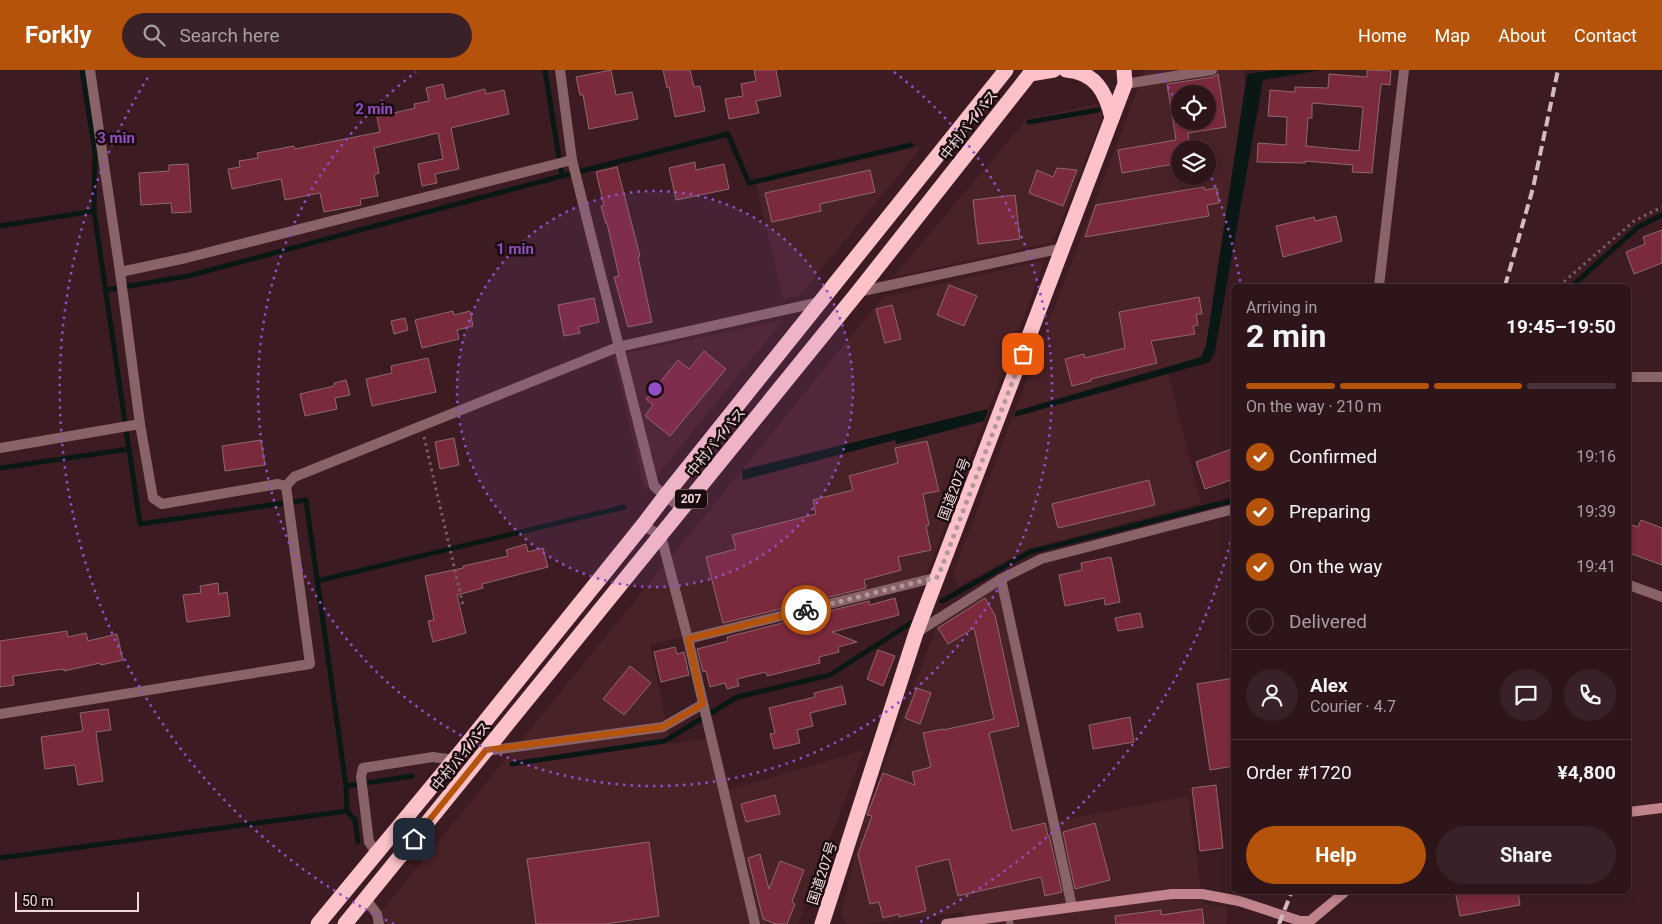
<!DOCTYPE html>
<html lang="en">
<head>
<meta charset="utf-8">
<style>
  body { margin:0; font-family:Roboto,"Noto Sans JP",sans-serif; background:#392227; color:#f1f3f6; height:100vh; display:flex; flex-direction:column; font-size:19px; white-space:nowrap }
  * { box-sizing:border-box; margin:0 }
  p { font-size:16px; color:#a79fa2 }
  .icon { flex:none; width:28px; height:28px; fill:none; stroke:currentColor; stroke-width:2; stroke-linecap:round; stroke-linejoin:round }
  .map { position:relative; flex:1; overflow:hidden }
  .sheet { position:absolute; left:1231px; top:214px; width:400px; height:610px; display:flex; flex-direction:column; background:#2d151a; border-radius:8px; box-shadow:0 2px 8px #0003,0 0 0 1px #483439 }
  .sheet>* { flex:none }
  .controls { position:absolute; left:1171px; top:15px; display:grid; gap:10px }
  .controls a { display:grid; place-items:center; width:45px; height:45px; border-radius:50%; background:#2d151a; box-shadow:0 2px 8px #0003,0 0 0 1px #483439; font-size:25px }
  .scale { position:absolute; left:15px; bottom:12px; width:124px; box-sizing:border-box; padding-left:5px; border:2px solid #efd9db; border-top:0; font-size:14px; line-height:18px; white-space:nowrap; color:#efd9db; -webkit-text-stroke:4px #190b0e; paint-order:stroke }
  .pin { position:absolute; display:grid; place-items:center; width:42px; height:42px; color:#fff; margin:-21px; border-radius:10px; box-shadow:0 2px 8px #0006 }
  .courier { position:absolute; display:grid; place-items:center; width:50px; height:50px; margin:-25px; border:4px solid #b45309; border-radius:50%; background:#fff; color:#222; box-shadow:0 1px 6px #0007 }
  .overview em { font-style:normal; font-weight:700 }
  .overview div { display:flex; flex-direction:column-reverse }
  .overview { display:flex; align-items:center; justify-content:space-between; height:85px; padding:0 15px }
  h1 { font-size:32px; font-weight:700; line-height:38px }
  .bar { display:grid; grid-template-columns:repeat(4,1fr); gap:8px 5px; align-content:center; height:60px; padding:0 15px }
  .bar i { height:6px; border-radius:4px; background:#483439 }
  .bar .on { background:#b45309 }
  .bar p { grid-column:span 4 }
  .line { display:flex; align-items:center; gap:12px; padding:0 15px; border-top:1px solid #483439 }
  .line div { flex:1 }
  .round { display:grid; place-items:center; flex:none; width:52px; height:52px; border-radius:26px; background:#392227 }
  ol { padding:0 15px; list-style:none }
  li { display:flex; align-items:center; gap:15px; height:55px }
  li p { margin-inline-start:auto }
  li .icon { padding:5px; border-radius:50%; background:#b45309; color:#fff; stroke-width:4 }
  li:last-child { color:#a79fa2 }
  li i { width:28px; height:28px; border:2px solid #483439; border-radius:50% }
  .cta { display:flex; gap:10px; margin-top:auto; padding:10px 15px }
  .cta a { flex:1; height:58px; border-radius:30px; background:#b45309; color:#fff; font-size:20px; font-weight:700; line-height:58px; text-align:center }
  .cta a+a { background:#392227; color:#f1f3f6 }
  header { display:flex; align-items:center; gap:30px; box-sizing:border-box; height:70px; padding:0 25px; background:#b45309; color:#fff }
  header strong { font-size:24px }
  nav { display:flex; gap:28px; margin-inline-start:auto; font-size:18px }
  .search { width:350px; height:45px; background:#392227; display:flex; align-items:center; gap:12px; box-sizing:border-box; padding:0 18px; border-radius:28px; color:#a79fa2; font-size:19px }
  .map>svg:first-child { display:block }
  .built { fill:#492228; fill-rule:evenodd }
  .water { fill:#091814 }
  .lines { fill:none; stroke-linecap:round; stroke-linejoin:round }
  .stream { stroke:#091814; stroke-width:5 }
  .building { fill:#7b2a3c; stroke:#8e686d; fill-rule:evenodd }
  .path { stroke:#7b5e63; stroke-width:3; stroke-dasharray:2.5 4; stroke-linecap:butt }
  .lane { stroke:#896368; stroke-width:7 }
  .street { stroke:#896368; stroke-width:10 }
  .secondary { stroke:#c1848c; stroke-width:10 }
  .highway { stroke:#fcc1c9; stroke-width:15 }
  .rail { stroke:#d3bbbe; stroke-width:4; stroke-dasharray:10 5; stroke-linecap:butt }
  .done { stroke:#b0979a; stroke-width:5; stroke-dasharray:0 9 }
  .route { stroke:#b45309; stroke-width:6 }
  .ring { fill:none; stroke:#924fc5; stroke-width:2.5; stroke-dasharray:2.5 5 }
  .labels { text-anchor:middle; dominant-baseline:central; stroke-width:5; stroke-linejoin:round; paint-order:stroke }
  .shield { fill:#190b0e; stroke:#af9b9e; stroke-width:1 }
  .shield-label { font-size:12px; font-weight:bold; fill:#efd9db }
  .street-label { font-size:14px; fill:#efd9db; stroke:#190b0e }
  .centre { fill:#924fc5; stroke:#190b0e; stroke-width:2.5 }
  .ring-label { font-size:15px; text-anchor:middle; font-weight:bold; fill:#924fc5; stroke:#190b0e; stroke-width:5; stroke-linejoin:round; paint-order:stroke }
</style>
</head>
<body>
<header>
<strong>Forkly</strong>
<div class="search"><svg class="icon" aria-label="search" viewBox="0 0 24 24"><circle cx="10" cy="10" r="6"/><path d="M15 15l6 6"/></svg>Search here</div>
<nav><a>Home</a><a>Map</a><a>About</a><a>Contact</a></nav>
</header>
<div class="map">
<svg width="1662" height="854" viewBox="0 0 1662 854">
  <rect width="100%" height="100%" fill="#3c1c22"/>
  <g class="built">
    <path d="M 1145,0 L 1243,0 L 1249,32 L 1204,291 L 1167,301 L 1201,433 L 1028,479 L 959,516 L 953,503 ZM 1180,24 L 1208,24 L 1208,51 L 1180,51 ZM 1180,79 L 1208,79 L 1208,106 L 1180,106 Z"/>
    <polygon points="1097,34 1103,46 1053,172 893,207 1027,49"/>
    <polygon points="923,76 799,226 783,229 756,114"/>
    <polygon points="1045,190 926,506 650,575 670,674 718,667 729,720 864,680 798,854 371,854 883,227"/>
    <polygon points="783,250 645,421 613,286"/>
    <polygon points="1004,511 1058,751 1188,726 1203,833 1227,838 1226,854 967,854 963,842 865,854 848,854 841,846 863,751 937,556"/>
  </g>
  <g class="water">
    <polygon points="1275,0 1322,0 1263,10 1215,281 1210,292 1014,347 1016,341 1201,287 1206,276 1247,4"/>
    <polygon points="988,339 984,351 897,374 895,370 743,410 742,400"/>
  </g>
  <g class="lines">
    <g class="stream">
      <polyline points="82,0 95,83 94,141"/>
      <polyline points="1029,52 1098,40"/>
      <polyline points="562,106 728,64 749,113 911,75"/>
      <polyline points="0,156 94,141 140,454 306,430 346,716 347,741 0,788"/>
      <polyline points="1572,216 1638,157 1662,145"/>
      <polyline points="106,220 188,206 562,106 545,0"/>
      <polyline points="0,398 129,379"/>
      <polyline points="317,511 624,437"/>
      <polyline points="942,531 1030,482 1234,430"/>
      <polyline points="512,694 665,671 737,627 830,605 911,553"/>
      <polyline points="346,716 412,706"/>
      <polyline points="347,741 355,750 358,772"/>
    </g>
  </g>
  <g class="building">
    <polygon points="611,0 616,25 632,22 638,49 589,59 583,25 580,25 576,7"/>
    <polygon points="663,0 690,0 694,17 700,16 705,41 675,47 669,17 667,18"/>
    <polygon points="754,0 776,0 781,26 756,31 759,43 729,49 725,29 743,26 741,14 756,11"/>
    <path d="M 1367,0 L 1391,1 L 1390,15 L 1381,14 L 1372,103 L 1352,102 L 1353,95 L 1305,91 L 1305,93 L 1257,92 L 1258,73 L 1286,75 L 1287,47 L 1268,46 L 1270,20 L 1295,22 L 1295,17 L 1328,18 L 1329,4 L 1367,7 ZM 1312,33 L 1363,37 L 1359,81 L 1306,76 L 1308,48 L 1312,48 Z"/>
    <path d="M 1218,4 L 1226,57 L 1188,63 L 1190,79 L 1180,79 L 1180,93 L 1122,103 L 1118,80 L 1176,70 L 1167,14 L 1213,7 ZM 1180,24 L 1208,24 L 1208,51 L 1177,51 L 1180,51 Z"/>
    <polygon points="443,14 446,29 485,19 486,24 504,20 509,44 451,58 459,99 435,104 437,113 422,116 418,94 443,89 438,63 374,78 379,103 374,105 378,126 360,129 361,135 324,142 320,123 285,130 281,109 232,119 228,99 240,97 239,91 258,88 257,83 294,76 295,79 380,62 377,47 415,38 414,34 429,31 426,18"/>
    <polygon points="695,92 696,100 724,94 729,119 676,130 669,98"/>
    <polygon points="188,94 191,142 172,143 171,133 141,135 139,103 169,101 169,95"/>
    <polygon points="617,97 640,186 638,187 652,252 628,257 614,207 619,206 607,153 606,154 601,136 604,135 596,102"/>
    <polygon points="1057,98 1077,100 1063,136 1029,123 1037,100 1053,107"/>
    <polygon points="870,100 875,122 820,134 821,141 772,152 765,123"/>
    <polygon points="1204,117 1205,120 1217,118 1219,133 1207,135 1209,146 1085,167 1096,135"/>
    <polygon points="1015,125 1020,169 978,174 973,130"/>
    <polygon points="1336,146 1342,171 1283,187 1276,156 1314,147 1315,151"/>
    <polygon points="1662,160 1662,193 1634,204 1626,182 1645,174 1643,167"/>
    <polygon points="949,215 977,226 964,256 937,245"/>
    <polygon points="1199,227 1202,244 1196,244 1198,255 1193,256 1195,264 1151,271 1157,293 1091,309 1091,311 1072,316 1065,289 1084,284 1085,288 1125,278 1119,242"/>
    <polygon points="594,228 599,252 578,257 580,263 564,266 558,235"/>
    <polygon points="892,235 901,269 885,273 876,239"/>
    <polygon points="453,241 454,245 470,241 473,256 457,260 459,269 422,278 415,250"/>
    <polygon points="405,248 408,260 394,264 391,251"/>
    <polygon points="704,281 726,299 670,366 645,346 653,335 646,329 678,290 689,299"/>
    <polygon points="428,288 436,322 372,336 366,309 392,303 391,296"/>
    <polygon points="346,310 350,325 335,328 337,339 305,346 300,324 334,316 334,313"/>
    <polygon points="454,368 459,395 440,399 435,372"/>
    <polygon points="261,370 265,395 225,401 222,376"/>
    <polygon points="927,371 939,421 923,424 929,455 926,456 931,480 898,487 901,500 864,510 866,518 723,553 706,487 736,479 732,465 816,444 813,430 853,420 849,406 898,393 895,378"/>
    <polygon points="1234,378 1234,409 1205,419 1196,392"/>
    <polygon points="1149,410 1155,435 1058,458 1052,434"/>
    <polygon points="1641,450 1662,458 1662,495 1629,483 1629,454 1638,457"/>
    <polygon points="526,474 528,482 543,478 548,497 482,514 483,518 457,525 466,563 433,572 428,551 434,550 425,506 463,498 463,496 508,486 506,480"/>
    <polygon points="1111,487 1120,532 1105,535 1104,528 1065,536 1059,505 1082,500 1081,493"/>
    <polygon points="218,513 219,524 227,522 230,546 187,552 183,525 201,523 200,516"/>
    <polygon points="895,528 899,545 832,562 857,572 838,577 839,582 819,587 820,593 767,606 766,602 737,609 739,616 727,619 725,613 710,617 706,601 703,602 697,579 728,571 727,567 869,531 870,535"/>
    <polygon points="985,528 995,545 1019,656 989,663 1012,761 1045,753 1048,766 1049,765 1062,822 1045,826 1041,807 958,826 949,789 916,797 926,841 899,847 899,844 883,848 879,832 870,834 858,784 872,746 867,745 883,703 915,715 912,702 931,697 923,663 943,659 943,660 994,649 974,558 948,574 938,558"/>
    <polygon points="1140,543 1143,557 1118,561 1115,548"/>
    <polygon points="67,561 68,567 86,563 88,571 117,564 123,590 101,595 100,593 64,601 64,599 13,606 14,615 0,617 0,571"/>
    <polygon points="675,577 677,584 684,582 689,605 661,612 654,582"/>
    <polygon points="878,580 895,586 883,616 867,609"/>
    <polygon points="630,596 651,613 624,645 603,629"/>
    <polygon points="1234,608 1234,696 1210,700 1197,614"/>
    <polygon points="842,616 846,634 810,643 813,656 797,660 800,673 774,679 770,664 775,663 769,638 815,627 814,623"/>
    <polygon points="917,618 931,623 920,654 905,648"/>
    <polygon points="108,639 111,660 96,662 103,711 78,715 75,695 45,699 41,667 83,661 80,643"/>
    <polygon points="1130,647 1134,672 1093,679 1089,655"/>
    <polygon points="1216,715 1223,778 1200,781 1192,718"/>
    <polygon points="775,725 780,744 746,752 741,734"/>
    <polygon points="1095,753 1110,810 1075,819 1063,762"/>
    <polygon points="649,772 659,846 605,854 536,854 527,789"/>
    <polygon points="760,784 769,819 780,791 804,800 792,832 795,834 787,854 776,854 763,849 748,788"/>
    <polygon points="1455,821 1518,821 1520,835 1460,846"/>
    <polygon points="1202,839 1204,854 1116,854 1115,846 1161,840 1161,845"/>
  </g>
  <g class="lines">
    <g class="path">
      <polyline points="1559,216 1634,151 1662,137"/>
      <polyline points="424,367 463,535"/>
    </g>
    <polyline class="lane" points="1009,846 1010,854"/>
    <g class="street">
      <polyline points="90,0 120,202 140,354 153,428 162,434 278,414 286,416"/>
      <polyline points="560,0 572,90 654,416 665,426 683,439"/>
      <polyline points="1125,14 1212,0"/>
      <polyline points="120,202 186,188 572,90"/>
      <polyline points="1379,216 1404,0"/>
      <polyline points="858,222 1063,178"/>
      <polyline points="1629,307 1662,307"/>
      <polyline points="0,378 140,354"/>
      <polyline points="643,455 661,466 688,569 755,854"/>
      <polyline points="1001,509 1072,837"/>
      <polyline points="1629,515 1662,527"/>
      <polyline points="916,563 1001,509 1041,489 1234,439"/>
      <polyline points="688,569 938,507"/>
      <polyline points="0,644 310,594 286,416 294,407 618,277 820,232"/>
      <polyline points="486,681 663,657 703,634"/>
      <polyline points="377,783 369,772 361,707 363,698 433,687 454,690"/>
      <polyline points="365,828 377,844 379,854"/>
    </g>
    <g class="secondary">
      <polyline points="1629,742 1662,738"/>
      <polyline points="946,854 1172,824 1202,824 1239,831 1300,851 1310,851 1346,821"/>
    </g>
    <g class="highway">
      <path d="M 1066,0 C 1095,2 1106,22 1112,48"/>
      <polyline points="1030,4 1054,0"/>
      <polyline points="318,854 462,680 643,455 665,426 1006,0"/>
      <polyline points="345,854 858,222 1033,0"/>
      <polyline points="822,854 916,563 1125,14 1124,0"/>
    </g>
    <g class="rail">
      <polyline points="1505,216 1533,118 1558,0"/>
      <polyline points="1279,854 1292,821"/>
    </g>
  </g>
  <g class="lines">
    <polyline class="done" points="806,540 938,507 1023,284"/>
    <polyline class="route" points="414,769 486,680 663,657 703,634 688,569 806,540"/>
  </g>
  <circle cx="655" cy="319" r="198" fill="#924fc5" fill-opacity=".12"/>
  <g class="ring">
    <circle cx="655" cy="319" r="198"/>
    <path d="M894 2A397 397 0 1 1 416 2"/>
    <path d="M1234 458A595 595 0 0 1 916 854M394 854A595 595 0 0 1 150 4M1160 4A595 595 0 0 1 1178 35M1209 101A595 595 0 0 1 1241 216"/>
  </g>
  <g class="labels">
    <rect class="shield" x="675" y="419.5" width="32" height="19" rx="4"/>
    <g class="shield-label">
      <text x="691" y="429">207</text>
    </g>
    <g class="street-label">
      <text transform="translate(969 55) rotate(-52)">中村バイパス</text>
      <text transform="translate(716 372) rotate(-51)">中村バイパス</text>
      <text transform="translate(954 419) rotate(-69)">国道207号</text>
      <text transform="translate(461 686) rotate(-51)">中村バイパス</text>
      <text transform="translate(822 803) rotate(-72)">国道207号</text>
    </g>
  </g>
  <circle cx="655" cy="319" r="8" class="centre"/>
  <g class="ring-label">
    <text x="374" y="44">2 min</text>
    <text x="116" y="73">3 min</text>
    <text x="515" y="184">1 min</text>
  </g>
</svg>
<div class="controls">
<a><svg class="icon" aria-label="locate" viewBox="0 0 24 24"><circle cx="12" cy="12" r="6"/><path d="M12 2v4M12 18v4M2 12h4M18 12h4"/></svg></a>
<a><svg class="icon" aria-label="layers" viewBox="0 0 24 24"><path d="M12 4l9 5-9 5-9-5zM3 14l9 5 9-5"/></svg></a>
</div>
<div class="scale">50 m</div>
<div class="pin" style="left:1023px;top:284px;background:#ea580c"><svg class="icon" aria-label="bag" viewBox="0 0 24 24"><path d="M5 8h14l-1 12H6zM9 8a3 3 0 0 1 6 0"/></svg></div>
<div class="pin" style="left:414px;top:769px;background:#1f2937"><svg class="icon" aria-label="home" viewBox="0 0 24 24"><path d="M3 11l9-7 9 7M6 9v11h12V9"/></svg></div>
<div class="courier" style="left:806px;top:540px"><svg class="icon" aria-label="bike" viewBox="0 0 24 24"><circle cx="6" cy="16" r="4"/><circle cx="18" cy="16" r="4"/><path d="M6 16l4-8h5l3 8M10 8l3 8H6M13 5h3"/></svg></div>
<section class="sheet">
<div class="overview"><div><h1>2 min</h1><p>Arriving in</p></div><em>19:45–19:50</em></div>
<div class="bar"><i class="on"></i><i class="on"></i><i class="on"></i><i></i><p>On the way · 210 m</p></div>
<ol>
<li><svg class="icon" aria-label="check" viewBox="0 0 24 24"><path d="M5 12l5 5 9-10"/></svg>Confirmed<p>19:16</p></li>
<li><svg class="icon" aria-label="check" viewBox="0 0 24 24"><path d="M5 12l5 5 9-10"/></svg>Preparing<p>19:39</p></li>
<li><svg class="icon" aria-label="check" viewBox="0 0 24 24"><path d="M5 12l5 5 9-10"/></svg>On the way<p>19:41</p></li>
<li><i></i>Delivered</li>
</ol>
<div class="line" style="height:90px"><a class="round"><svg class="icon" aria-label="person" viewBox="0 0 24 24"><circle cx="12" cy="8" r="4"/><path d="M4 21q1-7 8-7t8 7"/></svg></a><div><b>Alex</b><p>Courier · 4.7</p></div><a class="round"><svg class="icon" aria-label="chat" viewBox="0 0 24 24"><path d="M4 5h16v11H9l-5 4z"/></svg></a><a class="round"><svg class="icon" aria-label="phone" viewBox="0 0 24 24"><path d="M5 4h4l2 5-3 2q2 4 5 5l2-3 5 2v4C11 20 4 13 5 4z"/></svg></a></div>
<div class="line" style="height:65px"><div>Order #1720</div><b>¥4,800</b></div>
<div class="cta"><a>Help</a><a>Share</a></div>
</section>
</div>
</body>
</html>
